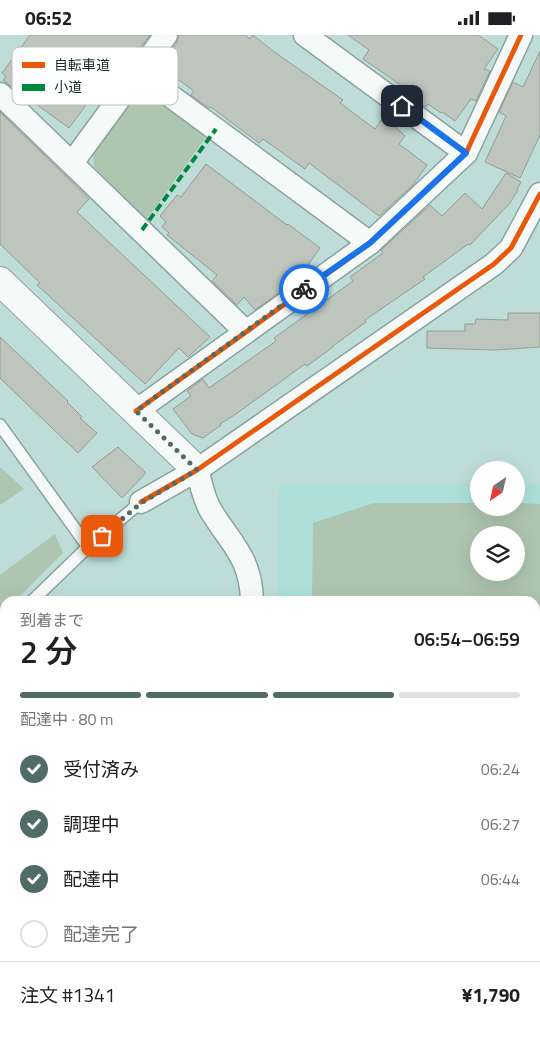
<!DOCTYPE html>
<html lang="ja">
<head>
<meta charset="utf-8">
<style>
  body { margin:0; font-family:"Titillium Web","Noto Sans JP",sans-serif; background:#f6f6f6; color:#202124; height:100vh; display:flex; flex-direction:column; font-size:19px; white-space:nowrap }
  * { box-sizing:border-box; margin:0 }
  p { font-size:16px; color:#757577 }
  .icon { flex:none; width:28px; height:28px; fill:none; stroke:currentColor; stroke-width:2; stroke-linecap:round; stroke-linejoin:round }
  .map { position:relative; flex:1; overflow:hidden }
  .details { position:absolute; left:0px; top:561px; width:540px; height:441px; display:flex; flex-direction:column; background:#fff; border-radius:15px 15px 0 0; box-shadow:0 5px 20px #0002 }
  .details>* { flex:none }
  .needle { width:32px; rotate:214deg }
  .fabs { position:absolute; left:470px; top:426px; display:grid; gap:10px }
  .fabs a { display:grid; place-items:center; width:55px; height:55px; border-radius:50%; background:#fff; box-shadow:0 5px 20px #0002; font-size:25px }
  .pin { position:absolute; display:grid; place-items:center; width:42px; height:42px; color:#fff; margin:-21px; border-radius:10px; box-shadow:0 2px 8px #0006 }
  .courier { position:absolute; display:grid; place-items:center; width:50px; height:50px; margin:-25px; border:4px solid #1a73e8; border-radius:50%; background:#fff; color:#222; box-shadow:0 1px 6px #0007 }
  .summary em { font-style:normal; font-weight:600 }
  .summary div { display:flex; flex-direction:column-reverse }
  .summary { display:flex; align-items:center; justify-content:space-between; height:85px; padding:0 20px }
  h1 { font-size:32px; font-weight:600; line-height:38px }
  .bar { display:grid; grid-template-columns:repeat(4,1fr); gap:8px 5px; align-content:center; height:60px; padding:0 20px }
  .bar i { height:6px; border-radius:4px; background:#e0e0e0 }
  .bar .on { background:#516b67 }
  .bar p { grid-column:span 4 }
  .line { display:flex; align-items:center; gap:12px; padding:0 20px; border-top:1px solid #e0e0e0 }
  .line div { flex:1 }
  ol { padding:0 20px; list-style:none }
  li { display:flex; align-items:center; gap:15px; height:55px }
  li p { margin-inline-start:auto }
  li .icon { padding:5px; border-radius:50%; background:#516b67; color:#fff; stroke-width:4 }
  li:last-child { color:#757577 }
  li i { width:28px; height:28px; border:2px solid #e0e0e0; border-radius:50% }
  .status { display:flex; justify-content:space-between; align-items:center; height:35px; padding:0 25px; background:#fff; direction:ltr }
  .status svg { height:14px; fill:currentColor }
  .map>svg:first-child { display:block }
  .built { fill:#ade0da; fill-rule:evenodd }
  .green { fill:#aec5af; fill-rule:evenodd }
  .building { fill:#bdc5bd; stroke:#949d95 }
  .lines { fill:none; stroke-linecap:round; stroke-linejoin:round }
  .lane-casing { stroke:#8aa29f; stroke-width:14 }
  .street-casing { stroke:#8aa29f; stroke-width:25 }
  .secondary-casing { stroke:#8aa29f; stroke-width:30 }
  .lane { stroke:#f5faf9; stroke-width:11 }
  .street { stroke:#f5faf9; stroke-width:22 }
  .secondary { stroke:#f5faf9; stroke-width:28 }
  .quiet { stroke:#00873e; stroke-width:4; stroke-dasharray:8 4; stroke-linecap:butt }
  .cycleway-casing { stroke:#fefefe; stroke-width:8 }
  .cycleway { stroke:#e8590c; stroke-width:5 }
  .done { stroke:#516b67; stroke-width:5; stroke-dasharray:0 9 }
  .route { stroke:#1a73e8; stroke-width:6 }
  .key { fill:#fefefe; stroke:#b8bfbe; stroke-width:1 }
  .key-label { font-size:14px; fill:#162d2a }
</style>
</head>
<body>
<div class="status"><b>06:52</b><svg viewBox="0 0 49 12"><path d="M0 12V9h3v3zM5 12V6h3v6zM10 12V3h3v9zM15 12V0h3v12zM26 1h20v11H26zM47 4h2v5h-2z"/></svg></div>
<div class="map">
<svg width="540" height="1002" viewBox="0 0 540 1002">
  <rect width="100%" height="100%" fill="#beddd9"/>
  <path class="built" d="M 279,449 L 479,449 L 479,472 L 516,472 L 516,449 L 540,449 L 540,1002 L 274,1002 L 274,998 L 535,998 L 535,566 L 278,566 ZM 479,500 L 516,500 L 516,538 L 479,538 Z"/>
  <g class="green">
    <polygon points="148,58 206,102 146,185 94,132 93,116 133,62"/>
    <polygon points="0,432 24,454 0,470"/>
    <path d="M 374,468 L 479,468 L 479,472 L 516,472 L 516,468 L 540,469 L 540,786 L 535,786 L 535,566 L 312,566 L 313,488 ZM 479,500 L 516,500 L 516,538 L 479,538 Z"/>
    <polygon points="55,499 63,518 15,566 5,566 5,577 0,581 0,540"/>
    <polygon points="20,998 137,998 144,1002 16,1002"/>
  </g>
  <g class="building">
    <polygon points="30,0 150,0 123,34 114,28 84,69 86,70 69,93 3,45 6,41 2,38"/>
    <polygon points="179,0 245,0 250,4 253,0 273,16 343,65 340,68 375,94 384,81 405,101 399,109 427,130 413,150 379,181 309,128 305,134 263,104 259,108 211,72 209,73 191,60 194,56 160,31 177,8"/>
    <polygon points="348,0 478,0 498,14 484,34 490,36 476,66 471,64 455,86 442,77 441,78 428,69 426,72 403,55 405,53 363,24 369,15"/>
    <polygon points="540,16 540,100 520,143 485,127 506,81 499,77 513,47 523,52"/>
    <polygon points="0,77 89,164 77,177 210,302 188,322 179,313 145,349 37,250 40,248 0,209"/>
    <polygon points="206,129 287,190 288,189 320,213 298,244 255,275 244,262 237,270 230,263 212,246 217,240 167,200 169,198 162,192 166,187 160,181 177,160 181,162"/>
    <polygon points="506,138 521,147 517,154 518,155 510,168 470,210 468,209 423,242 425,244 365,285 366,287 333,311 333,312 307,331 305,329 236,379 220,389 221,390 203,403 192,399 173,374 191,361 187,356 203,344 209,353 276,306 274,303 353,246 350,242 383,218 381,215 430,170 442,181 465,158 482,174"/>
    <polygon points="508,278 540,278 540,312 495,315 427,313 427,296 465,296 465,289 475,289 476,284 508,285"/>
    <polygon points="0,302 68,366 67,367 82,382 80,383 97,398 78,418 0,343"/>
    <polygon points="118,412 146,438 122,463 92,432"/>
  </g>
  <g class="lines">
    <g class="lane-casing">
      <g id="lane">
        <polyline points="0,390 88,512"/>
        <polyline points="32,566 88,512 141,467"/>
        <polyline points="0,597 5,593"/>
      </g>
    </g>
    <g class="street-casing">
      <g id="street">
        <polyline points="305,0 466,118"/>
        <polyline points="138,37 370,208"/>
        <polyline points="0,59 245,296"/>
        <polyline points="72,128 166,0"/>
        <polyline points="136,376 370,208 466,118 521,0"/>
        <path d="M 197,435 C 201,448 204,465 211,476 C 232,510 251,523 252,566"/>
        <polyline points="141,467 197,435 494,229 511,213 540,159"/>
        <polyline points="255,998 256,1002"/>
      </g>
    </g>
    <g class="secondary-casing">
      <polyline id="secondary" points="0,246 197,435"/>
    </g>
    <use href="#lane" class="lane"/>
    <use href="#street" class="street"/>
    <use href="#secondary" class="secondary"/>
    <polyline class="quiet" points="142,195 216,94"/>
    <g class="cycleway-casing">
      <g id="cycleway">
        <polyline points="136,376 370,208 466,118 521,0"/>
        <polyline points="141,467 197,435 494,229 511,213 540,159"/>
      </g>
    </g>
    <use href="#cycleway" class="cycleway"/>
  </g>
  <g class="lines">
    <polyline class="done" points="102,501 141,468 197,435 136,376 304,254"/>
    <polyline class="route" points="304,254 370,208 466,118 402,71"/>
  </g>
  <rect x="12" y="12" width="166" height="58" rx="8" class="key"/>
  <rect x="22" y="27" width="23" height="6" fill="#e8590c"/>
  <rect x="22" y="49" width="23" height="7" fill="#00873e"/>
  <g class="key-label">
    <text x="54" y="35">自転車道</text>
    <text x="54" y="57">小道</text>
  </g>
</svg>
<div class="fabs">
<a><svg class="needle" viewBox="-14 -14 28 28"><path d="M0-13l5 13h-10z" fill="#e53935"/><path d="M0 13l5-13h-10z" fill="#757577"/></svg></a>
<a><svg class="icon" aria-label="layers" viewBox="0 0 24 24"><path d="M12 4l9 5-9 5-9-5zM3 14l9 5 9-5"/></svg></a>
</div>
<div class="pin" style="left:102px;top:501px;background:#ea580c"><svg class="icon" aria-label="bag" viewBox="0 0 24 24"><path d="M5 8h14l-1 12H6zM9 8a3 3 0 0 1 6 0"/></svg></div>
<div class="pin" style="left:402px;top:71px;background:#1f2937"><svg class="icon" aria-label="home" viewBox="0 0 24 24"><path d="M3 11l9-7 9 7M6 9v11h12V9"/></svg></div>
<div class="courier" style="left:304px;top:254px"><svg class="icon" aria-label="bike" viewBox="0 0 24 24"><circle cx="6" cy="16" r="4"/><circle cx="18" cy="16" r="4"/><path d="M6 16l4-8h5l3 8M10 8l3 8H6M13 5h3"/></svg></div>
<section class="details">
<div class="summary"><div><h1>2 分</h1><p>到着まで</p></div><em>06:54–06:59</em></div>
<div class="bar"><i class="on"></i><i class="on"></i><i class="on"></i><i></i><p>配達中 · 80 m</p></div>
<ol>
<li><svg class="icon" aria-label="check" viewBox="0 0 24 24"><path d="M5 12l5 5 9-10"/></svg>受付済み<p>06:24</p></li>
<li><svg class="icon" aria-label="check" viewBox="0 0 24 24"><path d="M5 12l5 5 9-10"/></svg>調理中<p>06:27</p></li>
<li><svg class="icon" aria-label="check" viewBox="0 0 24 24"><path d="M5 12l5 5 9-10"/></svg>配達中<p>06:44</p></li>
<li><i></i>配達完了</li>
</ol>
<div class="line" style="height:65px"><div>注文 #1341</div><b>¥1,790</b></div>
</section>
</div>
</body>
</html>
